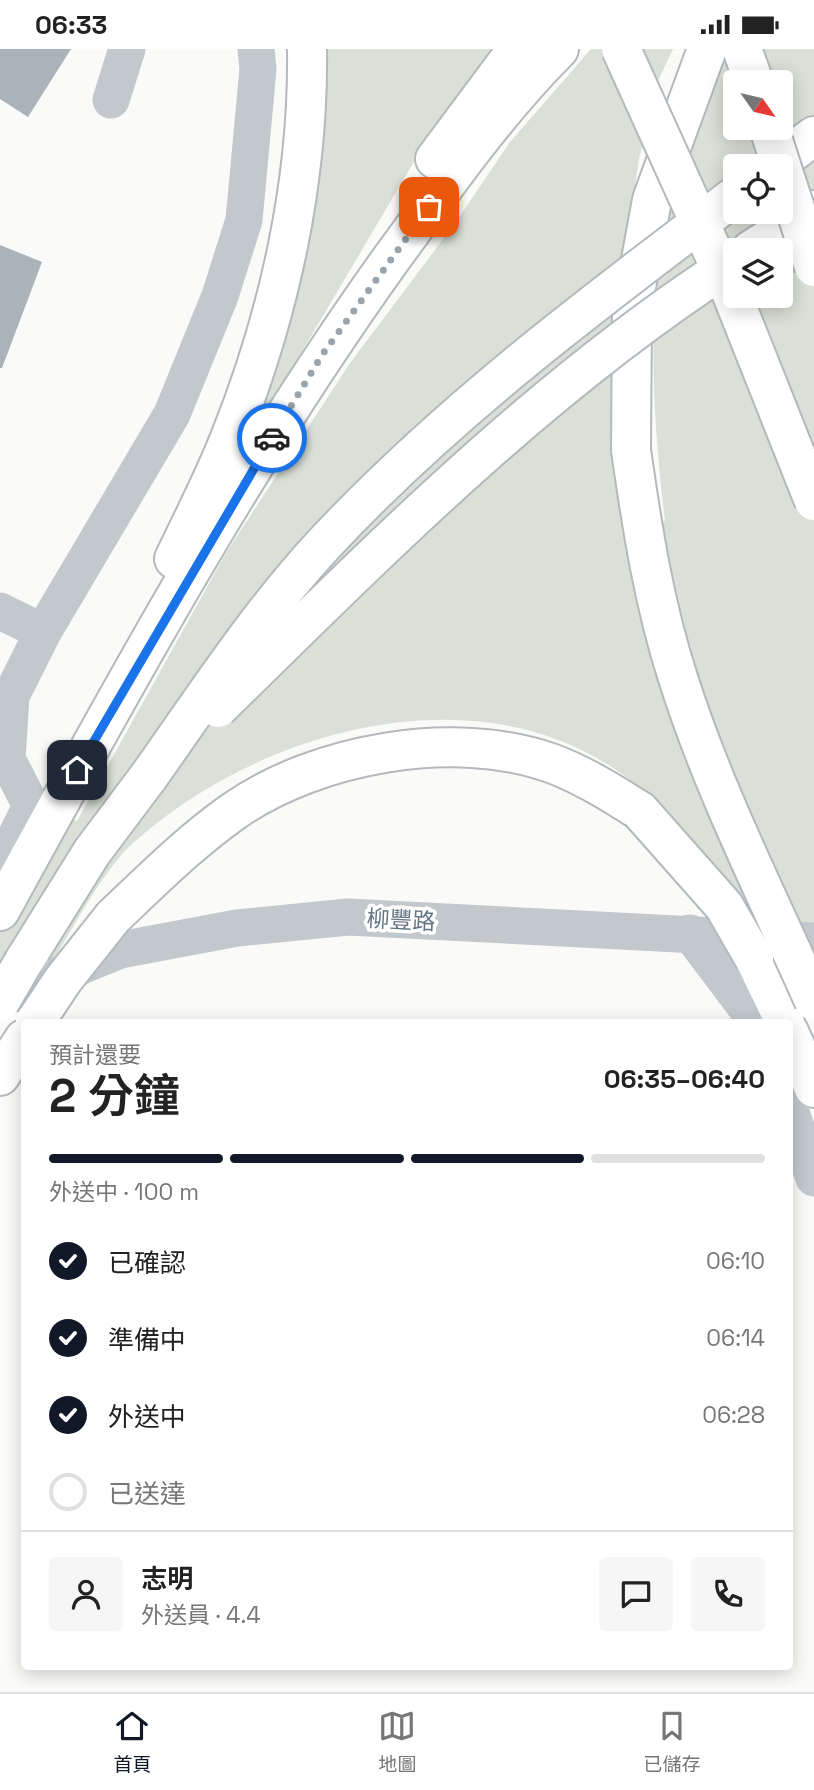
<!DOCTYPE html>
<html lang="zh-TW">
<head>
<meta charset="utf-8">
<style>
  body { margin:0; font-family:"Space Grotesk","Noto Sans TC",sans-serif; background:#f6f6f6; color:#222; height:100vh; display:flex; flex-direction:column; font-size:26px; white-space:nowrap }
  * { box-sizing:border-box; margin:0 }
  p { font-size:23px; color:#767676 }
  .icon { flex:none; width:38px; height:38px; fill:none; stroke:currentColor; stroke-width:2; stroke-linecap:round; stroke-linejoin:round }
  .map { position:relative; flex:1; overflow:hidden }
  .panel { position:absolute; left:21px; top:970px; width:772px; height:651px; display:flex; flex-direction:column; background:#fff; border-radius:7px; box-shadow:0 4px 18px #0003 }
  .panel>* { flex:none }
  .needle { width:46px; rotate:124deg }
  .controls { position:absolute; left:723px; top:21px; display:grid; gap:14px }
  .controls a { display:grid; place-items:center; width:70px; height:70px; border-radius:7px; background:#fff; box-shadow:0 4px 18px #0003; font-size:35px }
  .pin { position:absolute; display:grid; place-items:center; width:60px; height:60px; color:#fff; margin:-30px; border-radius:14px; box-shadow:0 4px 10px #0006 }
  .courier { position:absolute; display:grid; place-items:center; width:70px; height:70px; margin:-35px; border:5px solid #1a73e8; border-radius:50%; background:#fff; color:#222; box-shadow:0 2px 9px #0007 }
  .head em { font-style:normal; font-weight:600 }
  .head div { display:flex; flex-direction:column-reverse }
  .head { display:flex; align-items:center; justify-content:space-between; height:119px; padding:0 28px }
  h1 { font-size:46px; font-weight:600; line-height:52px }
  .bar { display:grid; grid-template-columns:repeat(4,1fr); gap:10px 7px; align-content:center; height:84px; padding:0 28px }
  .bar i { height:9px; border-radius:5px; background:#e0e0e0 }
  .bar .active { background:#111827 }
  .bar p { grid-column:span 4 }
  .line { display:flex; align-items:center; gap:18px; padding:0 28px; border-top:2px solid #e0e0e0 }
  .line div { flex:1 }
  .round { display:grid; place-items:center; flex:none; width:74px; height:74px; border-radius:7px; background:#f6f6f6 }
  ol { padding:0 28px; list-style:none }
  li { display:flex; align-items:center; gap:21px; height:77px }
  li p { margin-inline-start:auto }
  li .icon { padding:7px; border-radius:50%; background:#111827; color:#fff; stroke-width:4 }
  li:last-child { color:#767676 }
  li i { width:38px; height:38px; border:4px solid #e0e0e0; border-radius:50% }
  .status { display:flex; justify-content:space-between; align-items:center; height:49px; padding:0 35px; background:#fff; direction:ltr }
  .status svg { height:19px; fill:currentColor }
  .menu { display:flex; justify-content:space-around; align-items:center; height:98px; border-top:2px solid #e0e0e0; background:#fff; font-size:19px; color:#767676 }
  .menu a { display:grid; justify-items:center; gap:4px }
  .menu .active { color:#111827 }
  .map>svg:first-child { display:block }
  .green { fill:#dadfd7; fill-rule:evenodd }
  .building { fill:#aab3b9 }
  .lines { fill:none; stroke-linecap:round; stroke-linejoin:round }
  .highway-casing { stroke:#b4b9bd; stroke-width:42 }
  .minor { stroke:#c3c8cc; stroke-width:37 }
  .highway { stroke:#fff; stroke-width:38 }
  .highway-bridge-casing { stroke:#b4b9bd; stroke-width:42; stroke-linecap:butt }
  .highway-bridge { stroke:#fff; stroke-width:38 }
  .done { stroke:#99a4ac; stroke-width:7; stroke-dasharray:0 12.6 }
  .route { stroke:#1a73e8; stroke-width:9 }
  .labels { text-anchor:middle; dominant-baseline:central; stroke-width:7; stroke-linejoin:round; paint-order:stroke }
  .street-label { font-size:23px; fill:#657683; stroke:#fff }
</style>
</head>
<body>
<div class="status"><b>06:33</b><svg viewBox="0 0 49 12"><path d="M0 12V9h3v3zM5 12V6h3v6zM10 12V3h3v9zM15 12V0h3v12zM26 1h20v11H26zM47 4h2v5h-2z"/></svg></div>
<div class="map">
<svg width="814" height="1643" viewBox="0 0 814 1643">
  <rect width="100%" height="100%" fill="#fafaf8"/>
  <g class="green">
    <polygon points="320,0 491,0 435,77 242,404"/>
    <path d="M 591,0 L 673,0 L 656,36 L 639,110 L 628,186 L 614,412 L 624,481 L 665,472 C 654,381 645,259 666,169 C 679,112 704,52 730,0 L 814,0 L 814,874 L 753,876 C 720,835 682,774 642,741 C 496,614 264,676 133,794 C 104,820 71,882 50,917 L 0,929 L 0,840 L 43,758 L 77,772 L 226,504 L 350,314 L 456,173 L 510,93 ZM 735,33 L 780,33 L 780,79 L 735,79 ZM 735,117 L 780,117 L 780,163 L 735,163 ZM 735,201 L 780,201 L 780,247 L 735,247 Z"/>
  </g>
  <g class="building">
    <polygon points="0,0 71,0 28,68 0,50"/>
    <polygon points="0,196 42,213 2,319 0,319"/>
  </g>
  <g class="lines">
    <g class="highway-casing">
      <g id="highway">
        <polyline points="742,0 754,33"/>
        <polyline points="435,110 517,0"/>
        <polyline points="774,117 814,87"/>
        <polyline points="751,201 814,161"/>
        <polyline points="631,401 632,260 652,151 707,0"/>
        <path d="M 174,510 C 193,470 214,430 230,389 C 279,267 309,132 307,0"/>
        <path d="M 0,862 C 122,639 245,413 394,206 C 446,135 497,62 559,0"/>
        <path d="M 113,868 C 152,831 190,793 234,762 C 317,704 454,680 551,714 C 583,726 612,744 640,762"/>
        <polyline points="754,909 785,973"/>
        <polyline points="24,912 92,803 149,727"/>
        <polyline points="789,983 814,1039"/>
        <polyline points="0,1027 24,990"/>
      </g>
    </g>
    <g class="minor">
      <polyline points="111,51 127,0"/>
      <polyline points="0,562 43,583 11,647 7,710 31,757 0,820"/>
      <polyline points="43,583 172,365 220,247 244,171 258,20 256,0"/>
      <polyline points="690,884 757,973"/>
      <polyline points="0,950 120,901 237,879 348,868 814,892"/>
      <polyline points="789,1058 814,1129"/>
    </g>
    <use href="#highway" class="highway"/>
    <g class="highway-bridge-casing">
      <g id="highway-bridge">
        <polyline points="621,0 731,243 814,452"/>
        <polyline points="769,79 814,218"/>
        <path d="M 631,401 C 642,478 654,555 678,629 C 713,740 767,846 814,952"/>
        <path d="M 218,659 C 380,500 542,336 735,212"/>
        <path d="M 149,727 C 205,648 258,566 324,495 C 446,364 592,255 735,147"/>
        <polyline points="640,762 724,857 754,909"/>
        <polyline points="0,953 24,912"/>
        <polyline points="35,973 63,931 113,868"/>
      </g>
    </g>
    <use href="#highway-bridge" class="highway-bridge"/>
  </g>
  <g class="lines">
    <polyline class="done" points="272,389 322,306 429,158"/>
    <polyline class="route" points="77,721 272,389"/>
  </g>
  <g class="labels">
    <g class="street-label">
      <text transform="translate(401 871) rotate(3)">柳豐路</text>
    </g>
  </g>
</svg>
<div class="controls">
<a><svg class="needle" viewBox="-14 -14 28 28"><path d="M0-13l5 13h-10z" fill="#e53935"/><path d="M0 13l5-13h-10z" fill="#767676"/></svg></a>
<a><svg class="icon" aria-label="locate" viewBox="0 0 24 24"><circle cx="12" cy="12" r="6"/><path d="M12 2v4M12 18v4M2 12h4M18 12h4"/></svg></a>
<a><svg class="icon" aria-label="layers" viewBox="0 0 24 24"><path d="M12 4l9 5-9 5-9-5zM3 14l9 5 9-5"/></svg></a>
</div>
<div class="pin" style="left:429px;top:158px;background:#ea580c"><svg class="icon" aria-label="bag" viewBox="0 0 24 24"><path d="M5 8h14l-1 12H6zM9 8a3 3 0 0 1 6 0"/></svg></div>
<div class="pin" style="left:77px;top:721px;background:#1f2937"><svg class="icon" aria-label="home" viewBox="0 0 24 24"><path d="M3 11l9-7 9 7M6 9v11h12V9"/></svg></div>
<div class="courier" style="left:272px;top:389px"><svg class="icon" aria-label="car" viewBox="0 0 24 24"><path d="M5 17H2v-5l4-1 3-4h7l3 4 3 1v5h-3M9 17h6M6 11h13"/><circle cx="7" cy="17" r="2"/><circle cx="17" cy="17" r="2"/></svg></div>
<section class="panel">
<div class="head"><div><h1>2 分鐘</h1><p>預計還要</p></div><em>06:35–06:40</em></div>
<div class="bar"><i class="active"></i><i class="active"></i><i class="active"></i><i></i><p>外送中 · 100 m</p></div>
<ol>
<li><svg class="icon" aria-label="check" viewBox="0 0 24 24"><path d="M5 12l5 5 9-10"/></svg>已確認<p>06:10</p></li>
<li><svg class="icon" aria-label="check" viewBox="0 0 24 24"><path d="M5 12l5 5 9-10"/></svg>準備中<p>06:14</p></li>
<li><svg class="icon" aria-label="check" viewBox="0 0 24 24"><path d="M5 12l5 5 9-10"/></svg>外送中<p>06:28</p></li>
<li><i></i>已送達</li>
</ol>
<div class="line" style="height:126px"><a class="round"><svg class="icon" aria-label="person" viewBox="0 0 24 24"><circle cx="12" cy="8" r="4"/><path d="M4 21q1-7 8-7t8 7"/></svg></a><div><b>志明</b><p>外送員 · 4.4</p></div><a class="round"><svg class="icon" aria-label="chat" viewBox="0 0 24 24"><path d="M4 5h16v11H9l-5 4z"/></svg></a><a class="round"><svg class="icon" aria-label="phone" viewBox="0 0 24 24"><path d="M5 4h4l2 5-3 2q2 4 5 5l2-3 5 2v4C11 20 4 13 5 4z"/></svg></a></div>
</section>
</div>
<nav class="menu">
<a class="active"><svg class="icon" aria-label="home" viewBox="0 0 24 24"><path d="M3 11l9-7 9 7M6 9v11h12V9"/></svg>首頁</a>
<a><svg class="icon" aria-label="map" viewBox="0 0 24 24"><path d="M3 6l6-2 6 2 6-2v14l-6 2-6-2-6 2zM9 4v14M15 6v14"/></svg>地圖</a>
<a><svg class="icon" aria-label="saved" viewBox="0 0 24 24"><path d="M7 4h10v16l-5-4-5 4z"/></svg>已儲存</a>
</nav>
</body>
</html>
